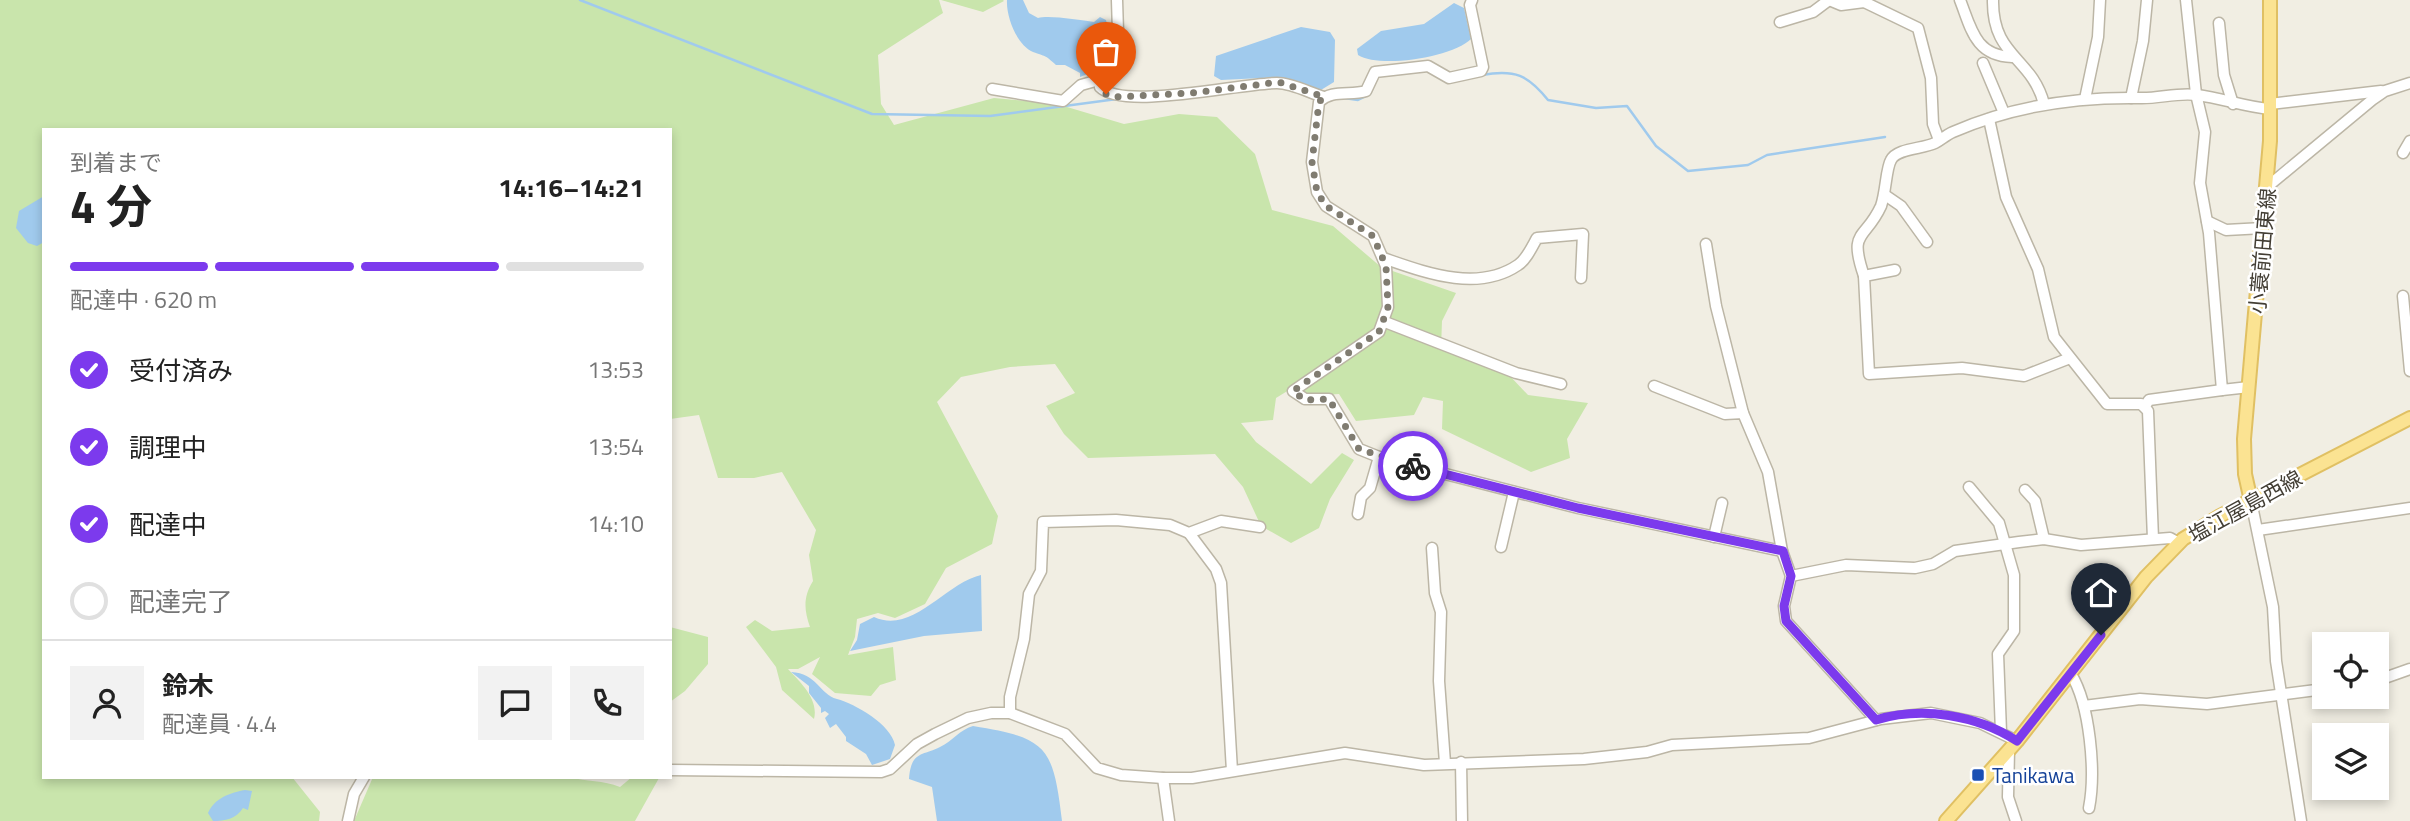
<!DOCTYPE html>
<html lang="ja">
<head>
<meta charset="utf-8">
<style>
  body { margin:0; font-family:"Titillium Web","Noto Sans JP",sans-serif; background:#f2f2f2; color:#222; height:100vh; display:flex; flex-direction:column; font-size:26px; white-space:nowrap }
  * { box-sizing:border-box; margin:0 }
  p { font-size:23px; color:#767676 }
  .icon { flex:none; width:38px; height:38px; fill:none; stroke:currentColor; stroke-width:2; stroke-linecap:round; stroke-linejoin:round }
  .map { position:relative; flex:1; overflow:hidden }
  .side { position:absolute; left:42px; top:128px; width:630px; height:651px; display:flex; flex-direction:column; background:#fff; border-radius:0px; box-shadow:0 4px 10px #0003 }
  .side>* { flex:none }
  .fabs { position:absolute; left:2312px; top:632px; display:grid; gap:14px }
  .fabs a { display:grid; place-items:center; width:77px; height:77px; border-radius:0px; background:#fff; box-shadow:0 4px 10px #0003; font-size:35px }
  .pin { position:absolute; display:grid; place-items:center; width:60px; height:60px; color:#fff; margin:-72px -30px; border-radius:50% 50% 50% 0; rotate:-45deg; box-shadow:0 0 7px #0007 }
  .pin .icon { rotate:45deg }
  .courier { position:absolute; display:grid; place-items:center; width:70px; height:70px; margin:-35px; border:5px solid #7c3aed; border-radius:50%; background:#fff; color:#222; box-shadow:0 2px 9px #0007 }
  .summary em { font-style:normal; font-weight:700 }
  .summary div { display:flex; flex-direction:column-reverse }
  .summary { display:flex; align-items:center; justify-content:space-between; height:119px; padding:0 28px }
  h1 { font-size:46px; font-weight:700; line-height:52px }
  .bar { display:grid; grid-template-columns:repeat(4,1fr); gap:10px 7px; align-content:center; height:84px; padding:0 28px }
  .bar i { height:9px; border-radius:5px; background:#e0e0e0 }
  .bar .active { background:#7c3aed }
  .bar p { grid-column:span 4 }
  .line { display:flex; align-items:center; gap:18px; padding:0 28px; border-top:2px solid #e0e0e0 }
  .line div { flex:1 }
  .round { display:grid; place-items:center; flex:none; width:74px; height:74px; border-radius:0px; background:#f2f2f2 }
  ol { padding:0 28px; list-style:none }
  li { display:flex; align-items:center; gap:21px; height:77px }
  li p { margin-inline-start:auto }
  li .icon { padding:7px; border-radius:50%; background:#7c3aed; color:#fff; stroke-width:4 }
  li:last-child { color:#767676 }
  li i { width:38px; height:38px; border:4px solid #e0e0e0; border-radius:50% }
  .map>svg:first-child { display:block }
  .green { fill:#c9e5ac }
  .water { fill:#a0caed }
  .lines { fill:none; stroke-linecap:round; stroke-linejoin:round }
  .stream { stroke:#a0caed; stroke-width:2.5 }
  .minor-casing { stroke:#bcb6a6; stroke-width:13 }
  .major-casing { stroke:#e0c063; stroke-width:16 }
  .minor { stroke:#fff; stroke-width:10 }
  .major { stroke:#fbe392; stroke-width:12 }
  .done { stroke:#807c71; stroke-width:7; stroke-dasharray:0 12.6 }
  .route { stroke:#7c3aed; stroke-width:9 }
  .transit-dot { fill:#1a4fb4; stroke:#fff; stroke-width:2.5 }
  .labels { text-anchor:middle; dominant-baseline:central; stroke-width:5; stroke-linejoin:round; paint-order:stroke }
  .street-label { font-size:21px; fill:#433e34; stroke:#fff }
  .transit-label { font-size:21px; fill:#164399; stroke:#fff; text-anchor:start }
</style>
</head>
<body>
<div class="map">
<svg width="2410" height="821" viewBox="0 0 2410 821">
  <rect width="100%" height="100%" fill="#f1eee3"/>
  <g class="green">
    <path d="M 0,0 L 939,0 L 943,13 L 878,55 L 881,104 L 894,125 L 994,98 L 1057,104 L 1124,124 L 1179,114 L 1217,117 L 1255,154 L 1272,210 L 1333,226 L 1381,267 L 1456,293 L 1442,321 L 1441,349 L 1508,374 L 1528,395 L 1588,403 L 1567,439 L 1570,458 L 1531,472 L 1442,429 L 1443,401 L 1423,397 L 1414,415 L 1356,421 L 1339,394 L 1309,396 L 1289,390 L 1276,398 L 1273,420 L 1241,423 L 1256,442 L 1311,484 L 1342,453 L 1354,460 L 1330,499 L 1319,528 L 1291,543 L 1261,526 L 1243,487 L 1215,454 L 1088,458 L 1064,434 L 1046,406 L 1075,393 L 1055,364 L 1010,367 L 961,377 L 937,402 L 998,516 L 992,544 L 946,568 L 925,604 L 895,618 L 878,613 L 857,619 L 855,637 L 848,655 L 893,647 L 896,680 L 880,685 L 871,696 L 835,693 L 812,674 L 820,657 L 798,669 L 788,669 C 800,682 819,699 814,719 L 782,690 L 776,667 L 746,627 L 755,620 L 772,631 L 810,627 C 804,610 803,597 813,581 L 809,555 L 816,530 L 782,472 L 754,478 L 718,478 L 699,415 L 670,419 L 670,130 L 44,130 L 44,777 L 292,777 L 320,812 L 319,821 L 0,821 Z"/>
    <polygon points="941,0 1003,0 1004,1 983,12"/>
    <polygon points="670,627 708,637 708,664 685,691 670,702"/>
    <path d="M 373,777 L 569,777 C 587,782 603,780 620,787 L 632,777 L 659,778 L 635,821 L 354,821 Z"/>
  </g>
  <g class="water">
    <path d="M 1007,0 L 1023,0 L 1029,13 L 1038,18 C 1049,15 1080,20 1094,22 L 1100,17 L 1106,20 L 1109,33 L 1095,71 L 1080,77 L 1080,73 L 1065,65 L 1056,65 C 1044,54 1046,57 1033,52 C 1017,45 1006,17 1007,0 Z"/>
    <path d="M 1454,3 L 1464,8 L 1471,39 C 1453,57 1380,69 1358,55 L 1357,49 L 1381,31 L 1424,24 Z"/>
    <polygon points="1301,27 1330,32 1335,40 1334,82 1321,90 1280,77 1221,80 1214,76 1216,56"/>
    <polygon points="44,196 44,242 37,246 28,243 16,228 19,211"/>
    <path d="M 981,575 L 982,631 L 924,636 L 850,651 L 857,640 L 860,624 L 874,617 C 913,635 945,583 981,575 Z"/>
    <path d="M 791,672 C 817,673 819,694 837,699 C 855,704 891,724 895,745 L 890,759 L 872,765 L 866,754 L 846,741 L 846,737 L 836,724 L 830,728 L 825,718 L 829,714 L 825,711 L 821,713 L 821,708 L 809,693 L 809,686 Z"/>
    <path d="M 973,726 C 1049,738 1053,748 1062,821 L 937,821 L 932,787 L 909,779 C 911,751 922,756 940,747 C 953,741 959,730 973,726 Z"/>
    <path d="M 245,790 L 252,791 L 248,810 L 243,808 C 236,819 225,821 213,821 L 208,813 C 215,798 229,793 245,790 Z"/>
  </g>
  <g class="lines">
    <g class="stream">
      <polyline points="580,0 872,114 990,116 1117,99"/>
      <path d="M 1482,75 C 1515,69 1528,75 1548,100 L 1596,108 L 1627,106 L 1656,146 L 1688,171 L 1748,165 L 1767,155 L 1885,137"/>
      <polyline points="1344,98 1358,100 1370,94 1373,87"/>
    </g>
    <g class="minor-casing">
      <g id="minor">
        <path d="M 1472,0 L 1470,5 L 1483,67 L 1481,71 L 1449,78 L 1428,66 L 1375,72 L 1366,91 C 1350,96 1332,89 1319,102 L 1312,162 L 1317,192 L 1326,206 L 1373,236 L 1386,266 L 1388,307 L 1379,332 L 1293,391 L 1305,399 L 1329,399 L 1359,449 L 1379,457 L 1578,508 L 1782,551 L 1791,576 L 1784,606 L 1786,621 L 1876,720"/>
        <polyline points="1829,0 1841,5 1864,2"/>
        <polyline points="1860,0 1918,28 1931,78 1933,124 1939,140"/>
        <path d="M 1960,0 C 1971,28 1975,56 2012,57"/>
        <path d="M 1993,0 C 1992,57 2032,57 2044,104"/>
        <polyline points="2186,0 2196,94 2205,132 2200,183 2209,233 2222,390 2249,387"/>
        <polyline points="1780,22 1813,12 1829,0"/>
        <polyline points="2219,23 2224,75 2233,104"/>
        <polyline points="1983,63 2004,113"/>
        <path d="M 1099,80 L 1100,87 C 1123,111 1241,83 1277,83 C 1292,83 1310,93 1324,97"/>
        <polyline points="992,89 1063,101 1081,85 1099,80 1118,32 1117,0"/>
        <polyline points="2131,98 2143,41 2147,0"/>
        <polyline points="2085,99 2098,37 2100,0"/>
        <polyline points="2270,104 2381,91"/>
        <polyline points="1989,119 2006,197 2038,269 2054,337 2107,404 2141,404 2148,411 2153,539"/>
        <polyline points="2403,153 2410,141"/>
        <polyline points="2267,187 2372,100 2385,91 2410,83"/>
        <polyline points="1885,195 1901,206 1927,242"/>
        <polyline points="2207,221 2226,230 2263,228"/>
        <polyline points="1706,244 1716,306 1743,413"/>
        <path d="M 1383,258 C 1424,272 1477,293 1518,265 C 1526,260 1532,247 1537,238 L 1583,234 L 1581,278"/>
        <polyline points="1895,270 1864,276 1869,374 1962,368 2024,376 2070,358"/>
        <path d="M 1864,276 C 1848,229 1865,241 1881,206 C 1886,192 1886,168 1891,160 C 1897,148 1923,149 1935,143 C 1941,140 1946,135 1953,132 C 2012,106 2075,97 2139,98 C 2158,99 2178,92 2197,95 C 2222,98 2245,107 2270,109"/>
        <polyline points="2403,296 2410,371"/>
        <polyline points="1385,322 1516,373 1561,384"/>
        <polyline points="1654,386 1725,414 1743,413 1768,472 1782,551"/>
        <polyline points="2145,406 2149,400 2222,390"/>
        <polyline points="1969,487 1999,523 2014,575 2014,631 1998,654 2001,732"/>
        <polyline points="2025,490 2035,501 2044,539"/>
        <polyline points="2251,501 2273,607 2276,661 2301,821"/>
        <polyline points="1358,514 1361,497 1370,488 1379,457"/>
        <polyline points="2258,530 2410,508"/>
        <polyline points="1189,533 1216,569 1221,583 1232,771"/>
        <polyline points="1714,537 1722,503"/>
        <polyline points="1501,547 1514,492"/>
        <polyline points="1432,548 1435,593 1441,612 1439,681 1445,763"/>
        <polyline points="1791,576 1846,565 1915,568 1933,564 1955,551 2019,542 2044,539 2081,545 2170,538 2179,543"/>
        <path d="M 2071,674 C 2090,705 2096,772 2089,808"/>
        <polyline points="2376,681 2410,669"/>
        <polyline points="2084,706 2140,699 2207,704 2324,689"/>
        <polyline points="1010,713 1010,697 1024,639 1029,594 1041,571 1043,522 1116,520 1170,525 1189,533 1221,521 1260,527"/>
        <polyline points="2009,750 2008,797 2016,821"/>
        <polyline points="1461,762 1462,821"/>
        <polyline points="670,770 881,772 890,769 917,744 935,734 968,718 991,713 1010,713 1065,734 1097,768 1121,775 1163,778 1192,778 1345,753 1424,765 1584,759 1647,752 1672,745 1809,738 1881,719 1931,713 1980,723 2017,741"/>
        <polyline points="1163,778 1169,821"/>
        <polyline points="348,821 354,794 364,777"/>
      </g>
    </g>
    <g class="major-casing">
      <g id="major">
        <polyline points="2251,501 2245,474 2244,439 2270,141 2270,0"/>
        <polyline points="1946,821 2017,741 2146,577 2183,539 2220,516 2410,418"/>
      </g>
    </g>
    <use href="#minor" class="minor"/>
    <use href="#major" class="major"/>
  </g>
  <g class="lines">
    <polyline class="done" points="1106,94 1114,97 1192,93 1279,82 1324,97 1319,102 1312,162 1317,192 1326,206 1373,236 1386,266 1388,307 1379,332 1293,391 1305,400 1329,399 1359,449 1413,466"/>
    <path class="route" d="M 1413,466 L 1578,508 L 1783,551 L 1791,576 L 1784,606 L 1786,621 L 1876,720 C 1922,706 1977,715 2017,741 L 2101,635"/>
  </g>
  <rect class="transit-dot" x="1971" y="768" width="14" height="14" rx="3.5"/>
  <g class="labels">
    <g class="street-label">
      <text transform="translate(2262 251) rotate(-85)">小蓑前田東線</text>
      <text transform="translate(2245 506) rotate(-29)">塩江屋島西線</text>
    </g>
    <g class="transit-label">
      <text x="1992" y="775">Tanikawa</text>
    </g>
  </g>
</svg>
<div class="fabs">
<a><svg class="icon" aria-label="locate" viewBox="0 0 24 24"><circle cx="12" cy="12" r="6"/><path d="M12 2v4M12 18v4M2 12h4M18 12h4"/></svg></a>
<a><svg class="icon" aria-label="layers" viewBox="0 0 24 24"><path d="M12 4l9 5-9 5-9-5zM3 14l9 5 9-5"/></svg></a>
</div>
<div class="pin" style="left:1106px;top:94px;background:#ea580c"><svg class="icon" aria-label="bag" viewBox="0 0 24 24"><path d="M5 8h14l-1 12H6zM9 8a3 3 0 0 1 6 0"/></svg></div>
<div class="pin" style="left:2101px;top:635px;background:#1f2937"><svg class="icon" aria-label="home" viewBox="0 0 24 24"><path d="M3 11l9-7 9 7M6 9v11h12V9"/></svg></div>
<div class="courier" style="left:1413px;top:466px"><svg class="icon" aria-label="bike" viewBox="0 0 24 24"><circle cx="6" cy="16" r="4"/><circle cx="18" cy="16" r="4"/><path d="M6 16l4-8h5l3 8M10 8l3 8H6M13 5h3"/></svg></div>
<section class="side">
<div class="summary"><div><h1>4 分</h1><p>到着まで</p></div><em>14:16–14:21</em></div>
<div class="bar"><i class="active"></i><i class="active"></i><i class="active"></i><i></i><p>配達中 · 620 m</p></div>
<ol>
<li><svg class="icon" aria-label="check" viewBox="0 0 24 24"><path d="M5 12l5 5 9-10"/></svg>受付済み<p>13:53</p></li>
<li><svg class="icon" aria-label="check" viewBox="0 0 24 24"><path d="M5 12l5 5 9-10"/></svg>調理中<p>13:54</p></li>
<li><svg class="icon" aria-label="check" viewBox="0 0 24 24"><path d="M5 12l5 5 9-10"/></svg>配達中<p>14:10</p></li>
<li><i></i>配達完了</li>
</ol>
<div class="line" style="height:126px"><a class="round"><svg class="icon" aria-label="person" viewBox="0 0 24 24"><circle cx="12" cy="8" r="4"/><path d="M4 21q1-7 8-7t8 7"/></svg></a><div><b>鈴木</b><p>配達員 · 4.4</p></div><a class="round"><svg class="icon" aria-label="chat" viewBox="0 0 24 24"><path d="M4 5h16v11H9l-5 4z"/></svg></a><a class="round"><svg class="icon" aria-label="phone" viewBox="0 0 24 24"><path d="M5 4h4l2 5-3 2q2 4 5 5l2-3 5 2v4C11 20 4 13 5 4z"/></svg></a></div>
</section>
</div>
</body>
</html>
